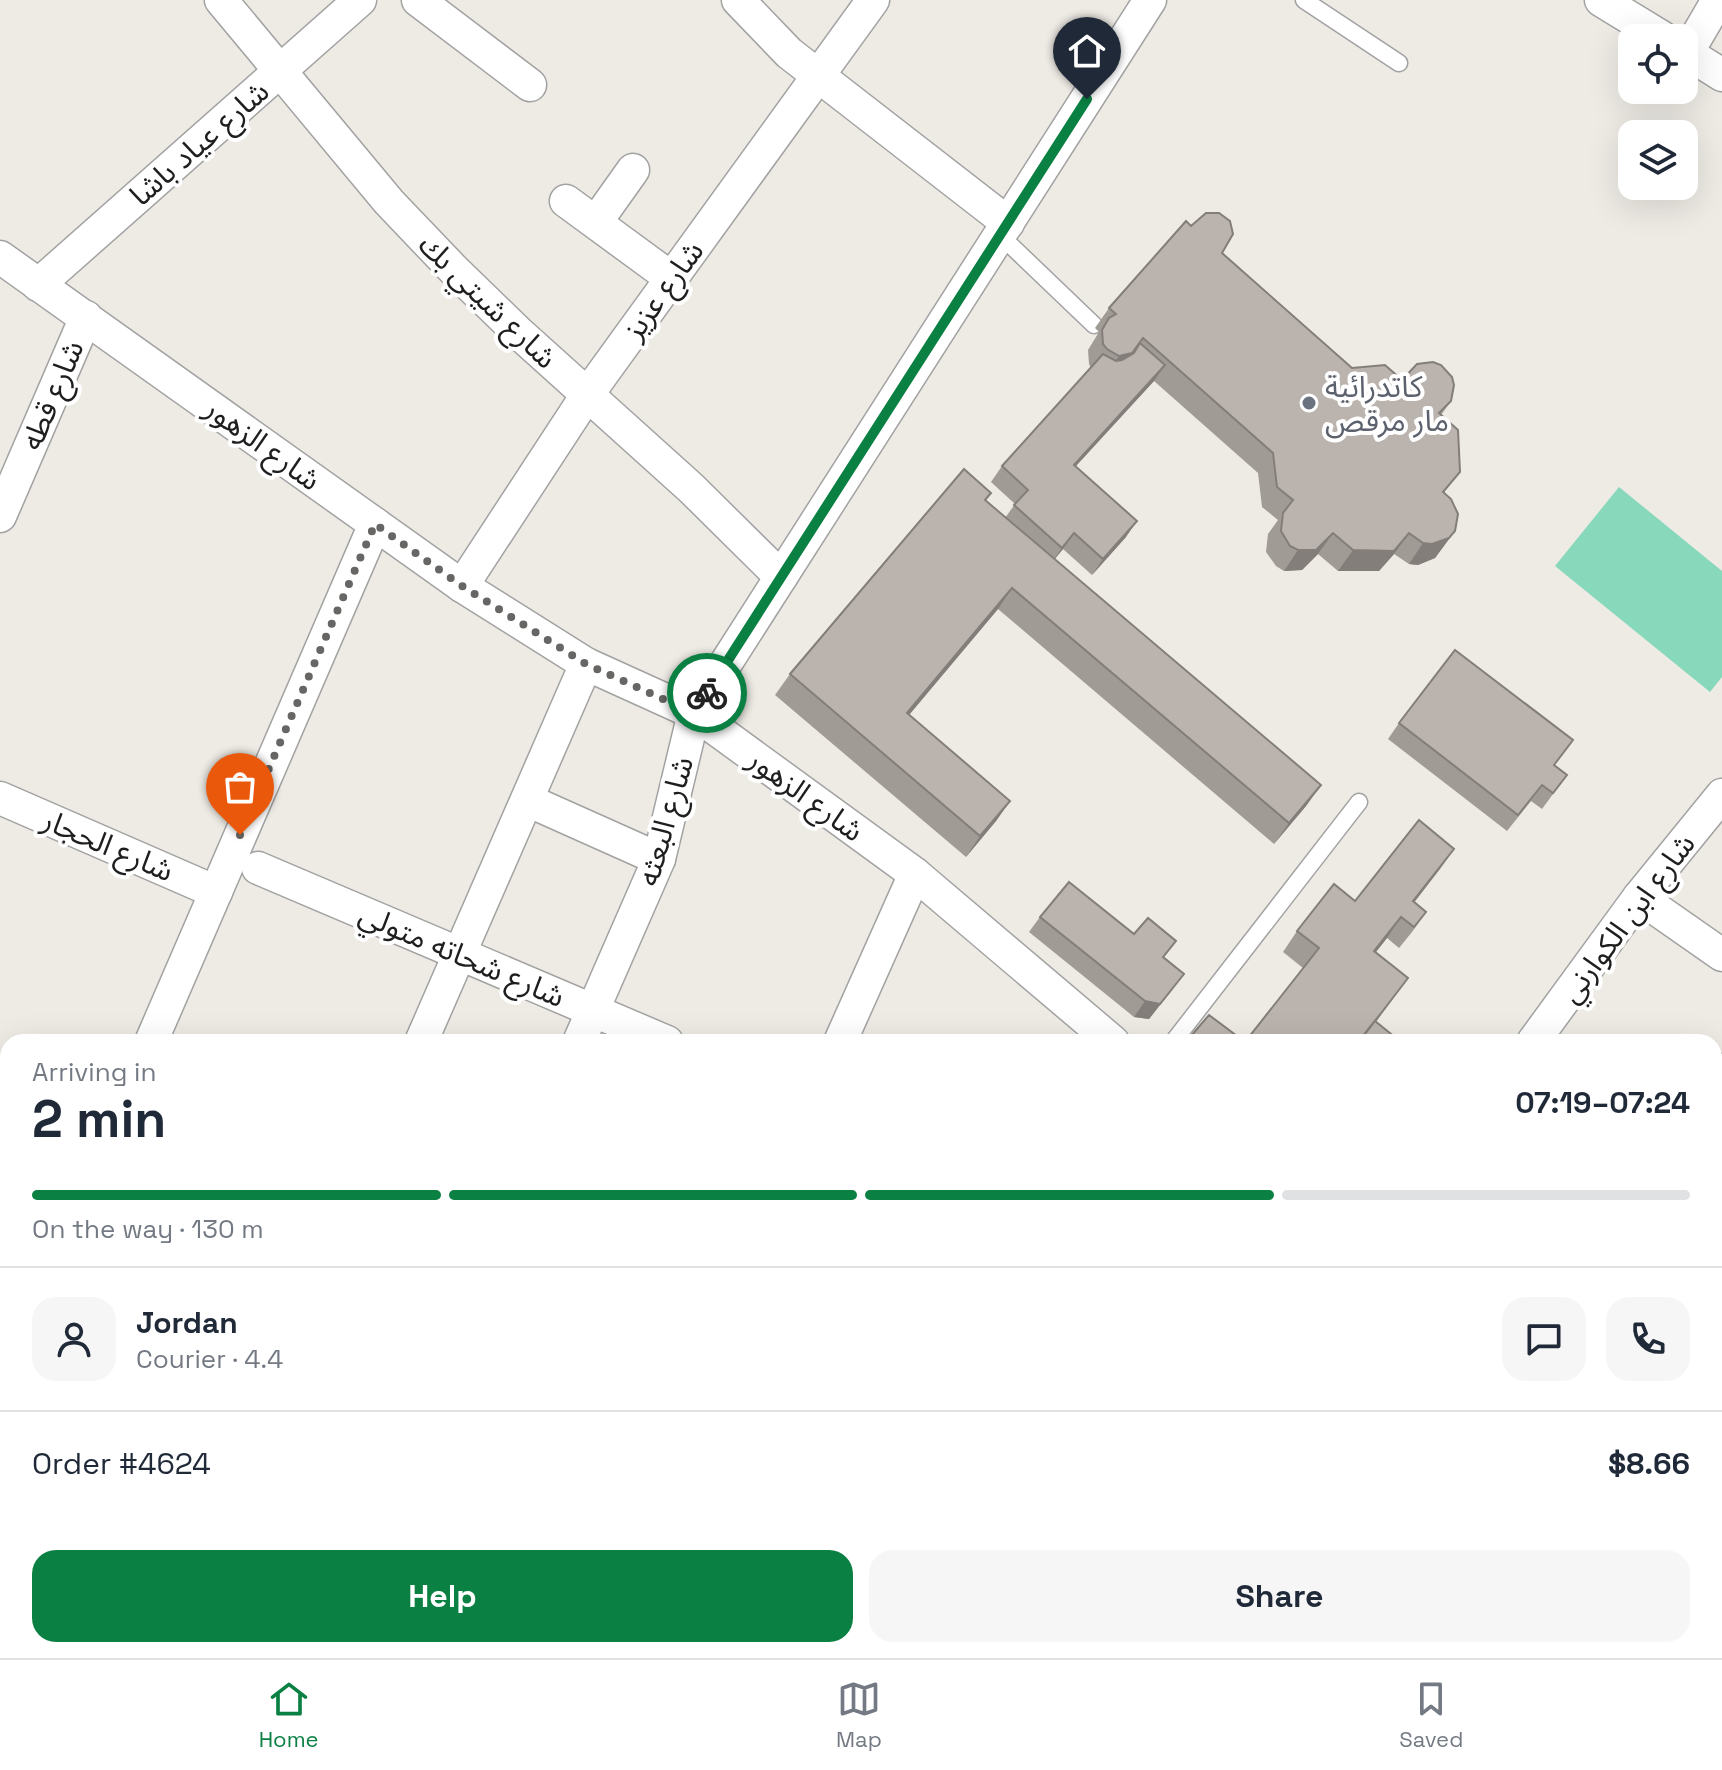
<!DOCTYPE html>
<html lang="en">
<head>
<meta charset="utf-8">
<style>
  body { margin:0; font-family:"Space Grotesk","Noto Sans Arabic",sans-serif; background:#f6f6f7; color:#1f2937; height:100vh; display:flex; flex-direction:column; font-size:30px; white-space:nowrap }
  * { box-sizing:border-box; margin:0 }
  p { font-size:26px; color:#747a83 }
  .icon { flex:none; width:44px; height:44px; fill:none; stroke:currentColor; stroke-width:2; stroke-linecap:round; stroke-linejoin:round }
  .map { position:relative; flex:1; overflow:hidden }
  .sheet { position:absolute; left:0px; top:1034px; width:1722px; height:624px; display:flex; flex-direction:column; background:#fff; border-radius:24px 24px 0 0; box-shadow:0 8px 32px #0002 }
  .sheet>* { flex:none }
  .controls { position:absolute; left:1618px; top:24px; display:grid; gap:16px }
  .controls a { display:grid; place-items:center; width:80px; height:80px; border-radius:16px; background:#fff; box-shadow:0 8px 32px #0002; font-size:40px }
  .pin { position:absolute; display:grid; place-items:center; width:68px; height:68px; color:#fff; margin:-82px -34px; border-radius:50% 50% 50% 0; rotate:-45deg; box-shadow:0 0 8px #0007 }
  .pin .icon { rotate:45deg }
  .courier { position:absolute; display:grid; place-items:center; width:80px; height:80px; margin:-40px; border:6px solid #0b8043; border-radius:50%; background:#fff; color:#222; box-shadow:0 2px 10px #0007 }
  .overview em { font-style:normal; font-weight:700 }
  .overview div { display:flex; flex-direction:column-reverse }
  .overview { display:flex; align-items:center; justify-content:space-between; height:136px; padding:0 32px }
  h1 { font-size:52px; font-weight:700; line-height:60px }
  .bar { display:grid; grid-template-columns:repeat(4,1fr); gap:12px 8px; align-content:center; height:96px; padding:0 32px }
  .bar i { height:10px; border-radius:6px; background:#e0e1e3 }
  .bar .current { background:#0b8043 }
  .bar p { grid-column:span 4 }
  .line { display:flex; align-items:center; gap:20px; padding:0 32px; border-top:2px solid #e0e1e3 }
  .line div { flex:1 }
  .round { display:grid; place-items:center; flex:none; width:84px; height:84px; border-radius:24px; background:#f6f6f7 }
  .cta { display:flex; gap:16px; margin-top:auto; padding:16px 32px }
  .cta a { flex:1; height:92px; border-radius:24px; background:#0b8043; color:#fff; font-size:32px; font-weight:700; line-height:92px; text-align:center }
  .cta a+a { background:#f6f6f7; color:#1f2937 }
  .tab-bar { display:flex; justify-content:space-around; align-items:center; height:112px; border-top:2px solid #e0e1e3; background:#fff; font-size:22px; color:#747a83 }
  .tab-bar a { display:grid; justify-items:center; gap:4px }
  .tab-bar .current { color:#0b8043 }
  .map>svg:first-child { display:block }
  .pitch { fill:#88d8bc }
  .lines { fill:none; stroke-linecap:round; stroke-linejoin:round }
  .lane-casing { stroke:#a2a2a2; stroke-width:19 }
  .street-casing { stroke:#a2a2a2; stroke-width:35 }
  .primary-casing { stroke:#8d680a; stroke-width:47 }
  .lane { stroke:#fff; stroke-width:16 }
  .street { stroke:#fff; stroke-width:32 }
  .primary { stroke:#f5d5a3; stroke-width:44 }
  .wall { fill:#a19b96 }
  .shaded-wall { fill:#837e7a }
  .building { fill:#bbb4ae; stroke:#837e7a; stroke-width:2 }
  .done { stroke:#676664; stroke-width:8; stroke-dasharray:0 14.4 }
  .route { stroke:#0b8043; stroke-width:10 }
  .worship-dot { fill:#6b7280; stroke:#fff; stroke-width:3 }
  .labels { text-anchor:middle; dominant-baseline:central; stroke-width:8; stroke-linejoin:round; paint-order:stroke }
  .street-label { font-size:30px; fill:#1e1e1e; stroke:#fff }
  .worship-label { font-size:30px; fill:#5b616d; stroke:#fff; text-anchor:start }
</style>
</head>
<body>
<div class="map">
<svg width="1722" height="1658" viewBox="0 0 1722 1658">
  <rect width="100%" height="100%" fill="#eeebe5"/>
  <polygon class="pitch" points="1619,487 1722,571 1722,677 1710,692 1555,566"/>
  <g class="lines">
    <g class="lane-casing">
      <g id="lane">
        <polyline points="1304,0 1399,63"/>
        <polyline points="1000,235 1094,325"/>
        <polyline points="1173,1042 1359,802"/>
      </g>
    </g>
    <g class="street-casing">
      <g id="street">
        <polyline points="221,0 389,202 453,269 519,333 691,488 781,577"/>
        <polyline points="418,0 530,85"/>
        <polyline points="738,0 789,53 1008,223"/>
        <polyline points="1601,0 1663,38"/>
        <polyline points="1684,51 1722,75"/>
        <polyline points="1687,53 1718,0"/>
        <polyline points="566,201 671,278"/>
        <polyline points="596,222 633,170"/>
        <polyline points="0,257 462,586 586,664 694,713 915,874 1113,1042"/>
        <polyline points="38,285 360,0"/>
        <polyline points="0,516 86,317"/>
        <polyline points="462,586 587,395 873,0"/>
        <polyline points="0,798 216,892"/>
        <polyline points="527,800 659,859"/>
        <polyline points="258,868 667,1042"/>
        <polyline points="1639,897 1722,955"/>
        <polyline points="151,1042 375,524"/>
        <polyline points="421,1042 586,664"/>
        <polyline points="579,1042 659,859 694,713 1150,0"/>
        <polyline points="840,1042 915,874"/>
        <polyline points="1533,1042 1639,897 1722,795"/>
        <polyline points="1714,1080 1722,1070"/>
        <polyline points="0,1180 8,1183"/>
        <polyline points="1714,1283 1722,1273"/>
        <polyline points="0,1391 8,1373"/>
        <polyline points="1714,1571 1722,1561"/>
        <polyline points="1010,1650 1022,1658"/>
        <polyline points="5,1658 11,1650"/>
        <polyline points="422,1658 432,1650"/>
        <polyline points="817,1658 824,1650"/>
        <polyline points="1063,1658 1069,1650"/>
        <polyline points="1645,1658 1652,1650"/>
      </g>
    </g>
    <g class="primary-casing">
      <g id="primary">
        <polyline points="0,1486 8,1490"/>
        <polyline points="382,1650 402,1658"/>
      </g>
    </g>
    <use href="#lane" class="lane"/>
    <use href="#street" class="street"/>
    <use href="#primary" class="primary"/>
  </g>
  <g class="wall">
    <polygon points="1222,253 1352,368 1402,380 1451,401 1441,415 1445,494 1455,531 1435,558 1418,565 1409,564 1394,554 1379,571 1338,571 1318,554 1302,570 1284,571 1276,566 1266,552 1268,534 1278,520 1262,507 1258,473 1154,381 1076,466 1126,537 1092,575 1063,549 1055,559 1321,785 1306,806 1274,844 998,609 909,715 1010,801 996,821 966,857 775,695 790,674 986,501 1005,518 1015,504 991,482 1002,466 1091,368 1089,364 1088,350 1099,332 1095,328 1109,308"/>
    <polygon points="1399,723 1555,766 1567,775 1542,809 1531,801 1507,831 1388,739"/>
    <polygon points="1454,849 1414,902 1426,912 1412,932 1399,948 1387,938 1376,952 1408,978 1376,1022 1401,1042 1187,1042 1191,1036 1245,1042 1303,968 1283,952 1297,931"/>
    <polygon points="1040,917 1164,958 1173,989 1149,1019 1134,1017 1029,932"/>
  </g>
  <g class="shaded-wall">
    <polygon points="1143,338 1118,374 1105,376 1119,356"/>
    <polygon points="1165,365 1154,381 1063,480 1074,465"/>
    <polygon points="1137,521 1126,537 1092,575 1103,559"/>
    <polygon points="1455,531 1435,558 1418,565 1409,564 1423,543"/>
    <polygon points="1074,533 1063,549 1051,563 1062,548"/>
    <polygon points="1333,533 1318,554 1302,570 1284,571 1298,550"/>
    <polygon points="1409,533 1394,554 1379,571 1338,571 1353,550"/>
    <polygon points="1012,588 998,609 893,734 907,713"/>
    <polygon points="1321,785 1306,806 1274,844 1289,823"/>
    <polygon points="1010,801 996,821 966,857 980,836"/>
    <polygon points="1454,849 1440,869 1399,922 1413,901"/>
    <polygon points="1401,917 1387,938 1360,972 1374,951"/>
    <polygon points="1184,974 1149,1019 1134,1017 1145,1001"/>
    <polygon points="1408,978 1360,1042 1358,1042"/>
  </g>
  <g class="building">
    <polygon points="1206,213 1219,213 1230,221 1233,234 1222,253 1352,368 1385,365 1402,380 1417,364 1433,362 1441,365 1452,377 1454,385 1451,401 1439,413 1458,430 1460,472 1443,492 1451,499 1458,514 1455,531 1449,538 1432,544 1423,543 1409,533 1394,551 1353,550 1333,533 1316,550 1298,550 1290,546 1281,531 1283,513 1293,500 1277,487 1273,453 1143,338 1132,353 1119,356 1107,349 1103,344 1102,330 1109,318 1116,314 1109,308 1186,221 1191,226"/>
    <polygon points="1140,343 1165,365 1074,465 1137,521 1103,559 1074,533 1062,548 1014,505 1028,490 1002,466 1103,354 1116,361 1122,360 1134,353"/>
    <polygon points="964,469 991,493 985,500 1321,785 1289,823 1012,588 907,713 1010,801 980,836 790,674"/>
    <polygon points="1455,650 1573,740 1554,765 1567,775 1553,793 1542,785 1518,815 1399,723"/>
    <polygon points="1419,820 1454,849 1413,901 1426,912 1414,927 1401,917 1374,951 1408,978 1382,1012 1358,1042 1245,1042 1319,948 1297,931 1334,884 1355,901"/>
    <polygon points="1069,882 1134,934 1148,918 1176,941 1163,957 1184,974 1160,1004 1145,1001 1040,917"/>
    <polygon points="1209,1015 1245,1042 1194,1042 1191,1036"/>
    <polygon points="1375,1021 1401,1042 1359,1042"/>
    <polygon points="1714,1444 1720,1446 1722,1485 1714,1494"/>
    <polygon points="1325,1650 1391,1650 1395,1658 1320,1658"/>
    <polygon points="1429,1650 1593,1650 1586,1658 1424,1658"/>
  </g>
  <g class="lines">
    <polyline class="done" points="240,835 375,524 462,586 586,664 694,713 707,693"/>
    <polyline class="route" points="707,693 1087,99"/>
  </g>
  <circle class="worship-dot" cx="1309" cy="403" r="8"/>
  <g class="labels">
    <g class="street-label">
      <text transform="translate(199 143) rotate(-41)">شارع عياد باشا</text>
      <text transform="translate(663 290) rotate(-54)">شارع عزيز</text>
      <text transform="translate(488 301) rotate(44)">شارع شيتي بك</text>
      <text transform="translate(52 395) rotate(-67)">شارع قطه</text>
      <text transform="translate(263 444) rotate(36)">شارع الزهور</text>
      <text transform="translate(806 795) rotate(36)">شارع الزهور</text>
      <text transform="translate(665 821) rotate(-74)">شارع البعثه</text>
      <text transform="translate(108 845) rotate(23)">شارع الحجار</text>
      <text transform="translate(1627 918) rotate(-53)">شارع ابن الكوارني</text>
      <text transform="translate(462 955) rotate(23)">شارع شحاته متولي</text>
    </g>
    <g class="worship-label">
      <text x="1325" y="386">كاتدرائية<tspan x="1325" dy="34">مار مرقص</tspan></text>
    </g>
  </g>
</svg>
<div class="controls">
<a><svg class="icon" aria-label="locate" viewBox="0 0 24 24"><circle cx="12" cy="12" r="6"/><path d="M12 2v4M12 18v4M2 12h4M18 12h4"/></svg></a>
<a><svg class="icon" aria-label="layers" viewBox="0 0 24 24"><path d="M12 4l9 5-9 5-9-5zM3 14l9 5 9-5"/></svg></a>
</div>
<div class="pin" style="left:240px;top:835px;background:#ea580c"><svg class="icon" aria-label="bag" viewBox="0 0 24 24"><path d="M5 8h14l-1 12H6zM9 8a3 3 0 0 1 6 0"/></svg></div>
<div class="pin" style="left:1087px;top:99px;background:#1f2937"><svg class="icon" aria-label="home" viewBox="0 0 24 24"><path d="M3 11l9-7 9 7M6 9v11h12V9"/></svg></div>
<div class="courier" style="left:707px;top:693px"><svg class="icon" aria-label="bike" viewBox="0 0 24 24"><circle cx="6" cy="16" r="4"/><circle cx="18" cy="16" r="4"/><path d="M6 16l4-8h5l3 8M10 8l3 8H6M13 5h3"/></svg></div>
<section class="sheet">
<div class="overview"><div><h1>2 min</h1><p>Arriving in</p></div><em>07:19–07:24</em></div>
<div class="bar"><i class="current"></i><i class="current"></i><i class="current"></i><i></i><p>On the way · 130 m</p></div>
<div class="line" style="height:144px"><a class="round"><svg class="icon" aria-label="person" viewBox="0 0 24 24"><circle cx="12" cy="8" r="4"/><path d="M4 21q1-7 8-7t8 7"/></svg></a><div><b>Jordan</b><p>Courier · 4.4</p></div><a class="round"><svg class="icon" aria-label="chat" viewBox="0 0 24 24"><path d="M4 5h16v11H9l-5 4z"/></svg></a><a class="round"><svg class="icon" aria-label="phone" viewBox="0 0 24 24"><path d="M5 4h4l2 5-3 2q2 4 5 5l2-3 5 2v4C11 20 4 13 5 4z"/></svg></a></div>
<div class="line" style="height:104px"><div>Order #4624</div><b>$8.66</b></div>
<div class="cta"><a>Help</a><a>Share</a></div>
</section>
</div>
<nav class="tab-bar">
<a class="current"><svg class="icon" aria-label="home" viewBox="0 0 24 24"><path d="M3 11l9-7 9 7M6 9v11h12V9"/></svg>Home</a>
<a><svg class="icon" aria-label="map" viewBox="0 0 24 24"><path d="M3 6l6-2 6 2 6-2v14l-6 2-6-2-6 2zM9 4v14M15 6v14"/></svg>Map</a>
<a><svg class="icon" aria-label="saved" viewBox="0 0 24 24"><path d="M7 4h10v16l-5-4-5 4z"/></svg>Saved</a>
</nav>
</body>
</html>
